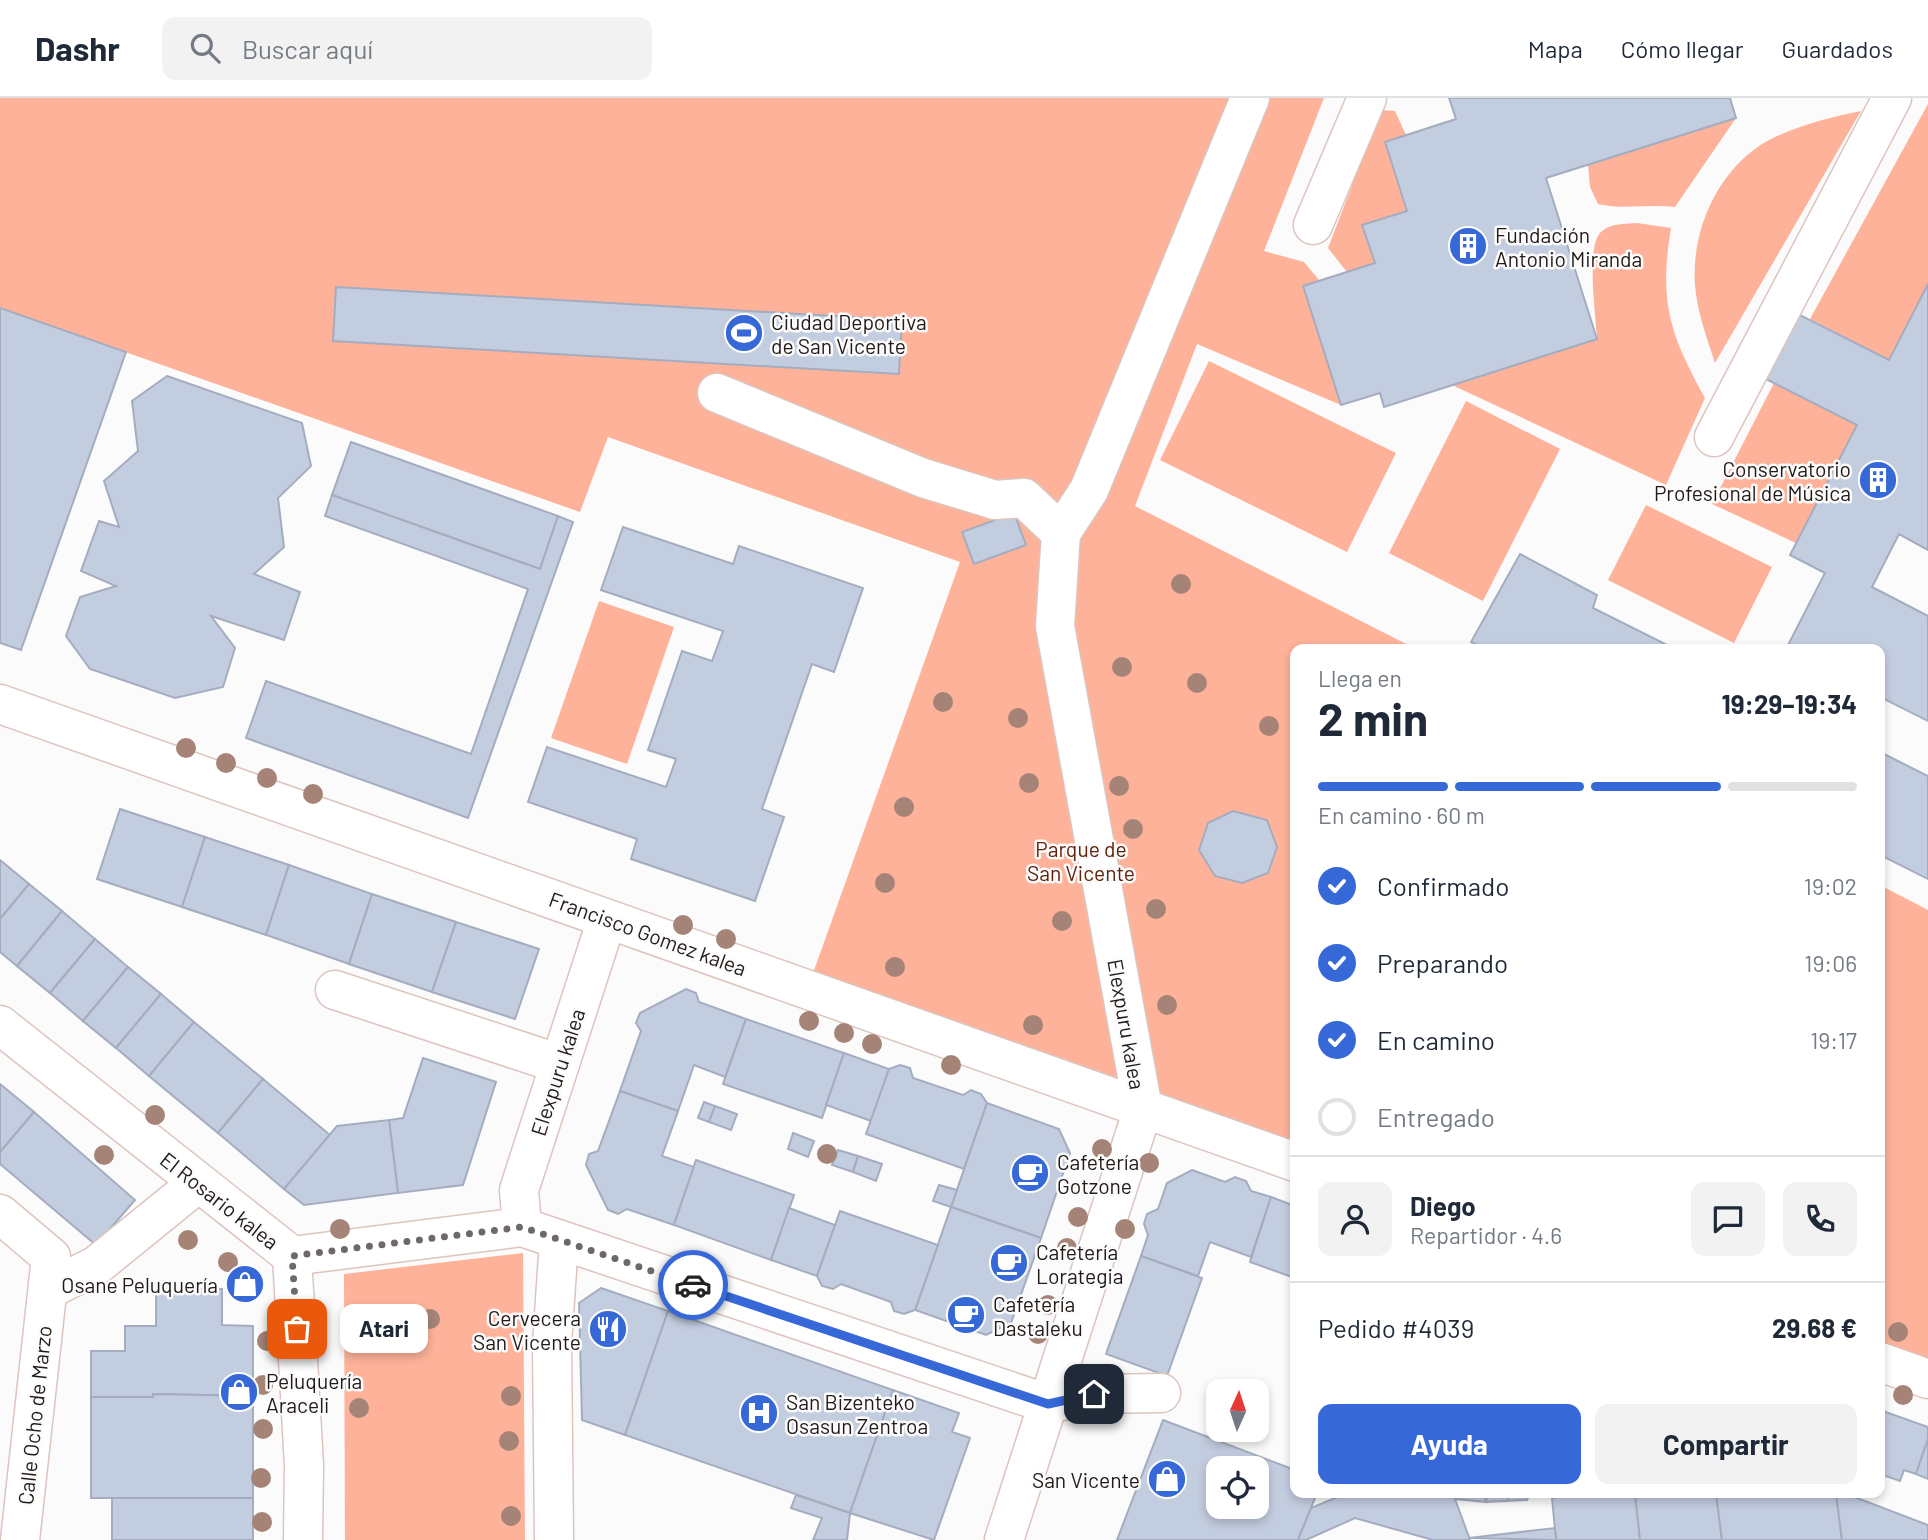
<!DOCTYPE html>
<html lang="es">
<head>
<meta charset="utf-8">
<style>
  body { margin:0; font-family:Barlow,sans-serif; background:#f2f2f3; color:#1f2937; height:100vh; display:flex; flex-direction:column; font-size:26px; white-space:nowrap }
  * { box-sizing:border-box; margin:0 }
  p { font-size:23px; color:#747a83 }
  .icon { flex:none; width:38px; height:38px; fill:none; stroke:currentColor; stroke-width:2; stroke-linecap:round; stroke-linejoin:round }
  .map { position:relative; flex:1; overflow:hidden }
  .drawer { position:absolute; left:1290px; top:546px; width:595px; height:854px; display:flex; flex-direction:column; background:#fff; border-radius:14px; box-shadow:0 4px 10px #0003 }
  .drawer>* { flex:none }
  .needle { width:46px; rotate:3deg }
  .buttons { position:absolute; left:1206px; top:1281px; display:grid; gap:14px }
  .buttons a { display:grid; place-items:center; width:63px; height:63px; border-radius:14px; background:#fff; box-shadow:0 4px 10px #0003; font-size:35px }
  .pin { position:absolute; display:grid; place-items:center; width:60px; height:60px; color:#fff; margin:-30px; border-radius:14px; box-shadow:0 4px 10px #0006 }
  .courier { position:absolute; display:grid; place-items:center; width:70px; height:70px; margin:-35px; border:5px solid #3668d7; border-radius:50%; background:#fff; color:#222; box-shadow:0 2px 9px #0007 }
  .bubble { position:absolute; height:49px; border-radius:14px; background:#fff; box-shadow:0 4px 10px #0003; font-size:23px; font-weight:700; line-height:49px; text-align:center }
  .head em { font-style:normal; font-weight:700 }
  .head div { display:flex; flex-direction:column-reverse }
  .head { display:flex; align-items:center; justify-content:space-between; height:119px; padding:0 28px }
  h1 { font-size:46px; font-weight:700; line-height:52px }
  .bar { display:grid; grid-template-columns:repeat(4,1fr); gap:10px 7px; align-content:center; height:84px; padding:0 28px }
  .bar i { height:9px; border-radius:5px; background:#e0e1e3 }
  .bar .on { background:#3668d7 }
  .bar p { grid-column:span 4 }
  .line { display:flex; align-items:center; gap:18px; padding:0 28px; border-top:2px solid #e0e1e3 }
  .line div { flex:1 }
  .round { display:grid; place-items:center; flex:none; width:74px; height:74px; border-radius:14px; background:#f2f2f3 }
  ol { padding:0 28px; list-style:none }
  li { display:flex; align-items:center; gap:21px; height:77px }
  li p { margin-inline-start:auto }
  li .icon { padding:7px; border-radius:50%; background:#3668d7; color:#fff; stroke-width:4 }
  li:last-child { color:#747a83 }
  li i { width:38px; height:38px; border:4px solid #e0e1e3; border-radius:50% }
  .cta { display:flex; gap:14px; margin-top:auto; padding:14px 28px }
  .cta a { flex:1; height:80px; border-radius:14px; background:#3668d7; color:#fff; font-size:28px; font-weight:700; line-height:80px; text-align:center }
  .cta a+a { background:#f2f2f3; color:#1f2937 }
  header { display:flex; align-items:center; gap:42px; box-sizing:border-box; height:98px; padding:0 35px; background:#fff; border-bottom:2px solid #e0e1e3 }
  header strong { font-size:33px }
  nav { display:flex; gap:38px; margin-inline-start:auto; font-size:24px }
  .search { width:490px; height:63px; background:#f2f2f3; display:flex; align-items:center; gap:18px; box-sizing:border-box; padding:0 24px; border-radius:14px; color:#747a83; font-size:26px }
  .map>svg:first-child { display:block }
  .green { fill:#fdb299 }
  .building { fill:#c3cde0; stroke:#a4adbf; stroke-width:2; fill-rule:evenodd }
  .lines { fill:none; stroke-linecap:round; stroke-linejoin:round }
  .minor-casing { stroke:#dcc5bd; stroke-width:41 }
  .minor { stroke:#fff; stroke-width:38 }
  .tree { fill:#a58477 }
  .done { stroke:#6e6967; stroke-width:7; stroke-dasharray:0 12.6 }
  .route { stroke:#3668d7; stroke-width:9 }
  .labels { text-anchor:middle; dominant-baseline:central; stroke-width:5; stroke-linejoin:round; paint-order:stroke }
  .poi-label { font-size:21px; fill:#221a17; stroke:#fbfbfb; text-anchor:start }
  .park-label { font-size:21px; fill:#5f220b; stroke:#fbfbfb }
  .street-label { font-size:21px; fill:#221a17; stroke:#fbfbfb }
</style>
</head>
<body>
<header>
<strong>Dashr</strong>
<div class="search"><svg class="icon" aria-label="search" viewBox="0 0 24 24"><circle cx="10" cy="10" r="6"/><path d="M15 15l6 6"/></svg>Buscar aquí</div>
<nav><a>Mapa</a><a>Cómo llegar</a><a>Guardados</a></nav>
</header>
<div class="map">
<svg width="1928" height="1442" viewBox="0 0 1928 1442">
  <rect width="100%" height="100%" fill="#fbfbfb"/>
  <g class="green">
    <polygon points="0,0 1324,0 1264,153 1304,164 1319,182 1303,188 1341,307 1197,246 1135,408 1416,551 1295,551 1295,1064 807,892 960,464 608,339 580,414 0,210"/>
    <polygon points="1928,6 1928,186 1889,262 1810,221"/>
    <polygon points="1381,12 1395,13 1406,37 1385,44 1407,113 1363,127 1375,165 1347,174 1328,150"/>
    <path d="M 1861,13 L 1715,265 C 1707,240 1697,214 1695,187 C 1691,132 1718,70 1769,42 C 1797,28 1830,19 1861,13 Z"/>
    <path d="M 1736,20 L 1675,109 C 1649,106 1622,112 1598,106 L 1590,89 L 1588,67 Z"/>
    <path d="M 1637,125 L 1671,130 C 1659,203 1669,235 1705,300 L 1666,387 L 1452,287 L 1597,241 C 1596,218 1586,151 1600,135 C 1609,125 1625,126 1637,125 Z"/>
    <polygon points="1209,263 1396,355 1347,454 1160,362"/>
    <polygon points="1774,285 1857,327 1796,445 1712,406"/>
    <polygon points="1466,303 1560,351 1483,503 1389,455"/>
    <polygon points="1646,407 1772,469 1734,545 1608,482"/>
    <polygon points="599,503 674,529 627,666 551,640"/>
    <polygon points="1880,787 1928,812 1928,1281 1880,1264"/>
    <polygon points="523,1155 525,1442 345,1442 344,1176"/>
  </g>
  <g class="building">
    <polygon points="1449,0 1730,0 1736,20 1546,80 1597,241 1384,309 1380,295 1341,307 1303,188 1375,165 1362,127 1407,113 1385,44 1456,21"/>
    <polygon points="1928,186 1928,452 1899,436 1872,489 1928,518 1928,623 1880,599 1880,551 1786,551 1825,475 1790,457 1857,327 1760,278 1794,214 1889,262"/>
    <polygon points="336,189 902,222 899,276 333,243"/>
    <polygon points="0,210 126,254 21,552 0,545"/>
    <polygon points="167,278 302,325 311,368 278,400 284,449 254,476 300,494 284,542 211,518 235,550 223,589 175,600 90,571 66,538 80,499 116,488 81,473 99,423 119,429 104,383 138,353 132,303"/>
    <polygon points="351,344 558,418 540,471 332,397"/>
    <polygon points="332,397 540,471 558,418 573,424 468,720 246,640 266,583 471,656 528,491 325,418"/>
    <polygon points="1014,415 1026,447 974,466 962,434"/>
    <polygon points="623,429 733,466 739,448 863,490 834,574 812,566 762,711 784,719 755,803 631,761 637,741 528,704 547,649 666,689 676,661 648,652 682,553 712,563 723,533 601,492"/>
    <polygon points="1520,456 1597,497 1593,510 1675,551 1485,551 1471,544"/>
    <polygon points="1880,654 1928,678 1928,781 1880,757"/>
    <polygon points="120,711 205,739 182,809 97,781"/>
    <polygon points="1233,713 1267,722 1277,749 1268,775 1242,785 1215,778 1199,752 1208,725"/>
    <polygon points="205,739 289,767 266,837 182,809"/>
    <polygon points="0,762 29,786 0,821"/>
    <polygon points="289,767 372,796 349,866 266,837"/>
    <polygon points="29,786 62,813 17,868 0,854 0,821"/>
    <polygon points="372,796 456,824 432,894 349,866"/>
    <polygon points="62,813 95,841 50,895 17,868"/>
    <polygon points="456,824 539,851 515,921 432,894"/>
    <polygon points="95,841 128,869 83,923 50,895"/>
    <polygon points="128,869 161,896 116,950 83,923"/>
    <polygon points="686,891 696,895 699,904 746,921 725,979 694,967 678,1013 620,993 641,933 636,925 640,915"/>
    <polygon points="161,896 194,924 149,978 116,950"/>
    <polygon points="746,921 844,955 822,1020 723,986"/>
    <polygon points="194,924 263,981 218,1035 149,978"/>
    <polygon points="844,955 889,971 871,1023 826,1007"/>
    <polygon points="423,960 496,984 463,1087 398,1095 389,1022 403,1020"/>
    <polygon points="900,967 910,970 913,980 963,997 971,992 981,996 987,1005 964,1071 866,1036 889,971"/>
    <polygon points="263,981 330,1037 284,1091 218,1035"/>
    <polygon points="0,986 34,1014 0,1054"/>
    <polygon points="620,993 678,1013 662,1058 694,1069 674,1127 627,1111 618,1116 608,1112 586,1067 589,1056 598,1053"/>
    <polygon points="704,1004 715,1008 709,1024 698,1020"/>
    <polygon points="987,1005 1059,1031 1070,1055 1041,1140 951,1109"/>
    <polygon points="715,1008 737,1016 731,1032 709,1024"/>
    <polygon points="34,1014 135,1102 96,1147 0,1066 0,1054"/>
    <polygon points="389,1022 398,1095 304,1107 284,1091 337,1028"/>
    <polygon points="793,1035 814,1043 808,1059 788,1051"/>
    <polygon points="838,1052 858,1058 853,1074 832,1067"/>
    <polygon points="858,1058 882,1066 876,1083 853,1074"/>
    <polygon points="696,1062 794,1097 771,1162 674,1127"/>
    <polygon points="1192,1072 1225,1084 1235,1079 1246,1083 1251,1093 1271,1099 1251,1159 1210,1144 1198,1178 1141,1158 1148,1137 1144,1126 1147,1116 1158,1111 1167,1085"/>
    <polygon points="939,1087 957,1092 951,1109 933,1103"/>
    <polygon points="1271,1099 1295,1108 1295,1180 1250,1164"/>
    <polygon points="951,1109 1041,1140 1011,1225 986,1237 915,1212"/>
    <polygon points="789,1110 835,1127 817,1178 771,1162"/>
    <polygon points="840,1113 938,1147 915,1212 904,1216 894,1213 891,1204 841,1186 833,1191 822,1188 817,1178"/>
    <polygon points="1141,1158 1202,1180 1167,1278 1106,1256"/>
    <polygon points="156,1190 222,1191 222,1227 253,1228 253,1298 153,1296 153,1299 91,1299 91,1253 125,1253 125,1228 156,1228"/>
    <polygon points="601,1190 668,1213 625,1337 582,1322 579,1205"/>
    <polygon points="668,1213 893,1292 850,1415 625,1337"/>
    <polygon points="1242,1285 1261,1291 1256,1304 1256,1293 1239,1293"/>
    <polygon points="893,1292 959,1315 952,1334 970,1340 934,1442 850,1415"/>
    <polygon points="153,1296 253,1298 253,1400 91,1400 91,1299 153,1299"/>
    <polygon points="1880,1312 1928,1329 1928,1341 1916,1376 1904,1372 1900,1383 1880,1376"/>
    <path d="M 1163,1322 L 1295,1372 L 1295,1395 L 1317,1395 L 1298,1442 L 1117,1442 ZM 1218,1370 L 1256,1370 L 1256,1409 L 1218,1409 Z"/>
    <polygon points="1928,1341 1928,1381 1916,1376"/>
    <polygon points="1347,1395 1484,1395 1486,1404 1455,1401 1470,1442 1433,1442 1355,1420 1306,1442 1298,1442 1311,1410"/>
    <polygon points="1488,1395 1510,1395 1507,1403 1486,1404"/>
    <polygon points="1510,1395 1530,1395 1527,1402 1507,1403"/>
    <polygon points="1576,1395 1635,1395 1640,1442 1556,1442 1552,1400"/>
    <polygon points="1635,1395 1716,1395 1722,1442 1640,1442"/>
    <polygon points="1716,1395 1836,1395 1842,1442 1722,1442"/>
    <polygon points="1836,1395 1844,1395 1928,1427 1928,1442 1842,1442"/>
    <polygon points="796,1397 850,1415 847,1442 813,1442 822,1420 791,1410"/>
    <rect x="112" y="1400" width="141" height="42"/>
    <polygon points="1555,1430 1556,1442 1469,1440"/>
  </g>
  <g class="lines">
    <g class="minor-casing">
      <g id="minor">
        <polyline points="1313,127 1367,0"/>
        <polyline points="717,295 923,380 995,402 1024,400 1061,435"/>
        <polyline points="1714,339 1892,0"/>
        <polyline points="0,606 1295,1064"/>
        <polyline points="335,892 560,966"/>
        <polyline points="0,927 292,1158 522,1129 1048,1306 1094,1296 1161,1295"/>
        <polyline points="0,1116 51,1159 20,1442"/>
        <polyline points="522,1129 519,1092 607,821"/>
        <polyline points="292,1158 304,1367 303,1442"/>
        <polyline points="48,1192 97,1167 198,1085"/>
        <polyline points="1880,1264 1928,1281"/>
        <polyline points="554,1442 552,1246 559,1143"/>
        <polyline points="1004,1442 1143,1011 1055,528 1061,435 1089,392 1250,0"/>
      </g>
    </g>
    <use href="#minor" class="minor"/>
  </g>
  <g class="tree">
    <circle cx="1181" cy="486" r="10"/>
    <circle cx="1122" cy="569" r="10"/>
    <circle cx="1197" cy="585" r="10"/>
    <circle cx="943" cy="604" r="10"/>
    <circle cx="1018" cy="620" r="10"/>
    <circle cx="1269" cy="628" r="10"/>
    <circle cx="186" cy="650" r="10"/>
    <circle cx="226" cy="665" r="10"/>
    <circle cx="267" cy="680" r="10"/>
    <circle cx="1029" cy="685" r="10"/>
    <circle cx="1119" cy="688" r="10"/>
    <circle cx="313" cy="696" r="10"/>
    <circle cx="904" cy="709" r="10"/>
    <circle cx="1133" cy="731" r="10"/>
    <circle cx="885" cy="785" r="10"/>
    <circle cx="1156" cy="811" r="10"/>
    <circle cx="1062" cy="823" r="10"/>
    <circle cx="683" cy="827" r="10"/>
    <circle cx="726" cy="841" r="10"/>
    <circle cx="895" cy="869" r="10"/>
    <circle cx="1167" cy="907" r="10"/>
    <circle cx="809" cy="923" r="10"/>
    <circle cx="1033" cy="927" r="10"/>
    <circle cx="844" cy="935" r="10"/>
    <circle cx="872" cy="946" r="10"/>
    <circle cx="951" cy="967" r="10"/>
    <circle cx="155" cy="1017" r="10"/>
    <circle cx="1102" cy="1051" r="10"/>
    <circle cx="827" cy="1056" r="10"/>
    <circle cx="104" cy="1057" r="10"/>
    <circle cx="1149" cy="1065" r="10"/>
    <circle cx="1078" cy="1119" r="10"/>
    <circle cx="340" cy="1131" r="10"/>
    <circle cx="1125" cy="1131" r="10"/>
    <circle cx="188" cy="1142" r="10"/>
    <circle cx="1067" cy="1150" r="10"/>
    <circle cx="228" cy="1164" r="10"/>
    <circle cx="1048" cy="1207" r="10"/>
    <circle cx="430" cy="1221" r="10"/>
    <circle cx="1898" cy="1234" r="10"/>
    <circle cx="1038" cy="1236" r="10"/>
    <circle cx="267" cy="1243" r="10"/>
    <circle cx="263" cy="1287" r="10"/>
    <circle cx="1903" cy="1297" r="10"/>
    <circle cx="511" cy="1298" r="10"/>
    <circle cx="359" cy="1310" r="10"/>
    <circle cx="263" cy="1331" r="10"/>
    <circle cx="509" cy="1343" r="10"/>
    <circle cx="261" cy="1380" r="10"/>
    <circle cx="511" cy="1418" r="10"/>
    <circle cx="262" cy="1424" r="10"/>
  </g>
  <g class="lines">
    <polyline class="done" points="297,1231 292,1158 522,1129 693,1187"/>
    <polyline class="route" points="693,1187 1048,1306 1094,1296"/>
  </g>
  <defs>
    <g id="building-disc" transform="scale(2.0125)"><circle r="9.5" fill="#3668d7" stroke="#fbfbfb"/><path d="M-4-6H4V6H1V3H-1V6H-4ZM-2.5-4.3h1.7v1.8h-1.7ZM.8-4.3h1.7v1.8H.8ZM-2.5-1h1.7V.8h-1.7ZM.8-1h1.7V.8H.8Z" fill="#fff"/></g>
    <g id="stadium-disc" transform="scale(2.0125)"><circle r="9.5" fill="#3668d7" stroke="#fbfbfb"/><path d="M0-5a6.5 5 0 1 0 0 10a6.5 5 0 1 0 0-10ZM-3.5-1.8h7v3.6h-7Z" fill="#fff"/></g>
    <g id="cafe-disc" transform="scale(2.0125)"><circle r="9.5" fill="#3668d7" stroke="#fbfbfb"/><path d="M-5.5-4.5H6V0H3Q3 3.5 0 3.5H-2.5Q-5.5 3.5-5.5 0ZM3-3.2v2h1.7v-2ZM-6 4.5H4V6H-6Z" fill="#fff"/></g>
    <g id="shop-disc" transform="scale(2.0125)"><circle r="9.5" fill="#3668d7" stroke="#fbfbfb"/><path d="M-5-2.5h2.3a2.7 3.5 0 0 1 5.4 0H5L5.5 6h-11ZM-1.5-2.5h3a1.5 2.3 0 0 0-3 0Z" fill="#fff"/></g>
    <g id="restaurant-disc" transform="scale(2.0125)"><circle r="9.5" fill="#3668d7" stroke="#fbfbfb"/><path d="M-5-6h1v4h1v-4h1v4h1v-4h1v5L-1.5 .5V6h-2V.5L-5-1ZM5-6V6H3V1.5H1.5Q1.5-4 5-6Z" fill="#fff"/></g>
    <g id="hospital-disc" transform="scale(2.0125)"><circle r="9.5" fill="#3668d7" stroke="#fbfbfb"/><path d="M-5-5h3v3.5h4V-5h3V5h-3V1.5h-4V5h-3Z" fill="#fff"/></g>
  </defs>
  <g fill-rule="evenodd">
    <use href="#building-disc" x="1468" y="148"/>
    <use href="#stadium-disc" x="744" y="235"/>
    <use href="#building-disc" x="1878" y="382"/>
    <use href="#cafe-disc" x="1030" y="1075"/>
    <use href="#cafe-disc" x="1009" y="1165"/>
    <use href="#shop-disc" x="245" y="1186"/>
    <use href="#cafe-disc" x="966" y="1217"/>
    <use href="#restaurant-disc" x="608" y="1231"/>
    <use href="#shop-disc" x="239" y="1294"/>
    <use href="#hospital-disc" x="759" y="1315"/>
    <use href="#shop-disc" x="1167" y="1381"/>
  </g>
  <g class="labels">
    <g class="poi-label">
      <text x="1495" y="136">Fundación<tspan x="1495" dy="24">Antonio Miranda</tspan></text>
      <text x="771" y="223">Ciudad Deportiva<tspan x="771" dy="24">de San Vicente</tspan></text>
      <text x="1851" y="370" text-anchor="end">Conservatorio<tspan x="1851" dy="24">Profesional de Música</tspan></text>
      <text x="1057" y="1063">Cafetería<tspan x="1057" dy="24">Gotzone</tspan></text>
      <text x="1036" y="1153">Cafetería<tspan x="1036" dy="24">Lorategia</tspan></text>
      <text x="218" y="1186" text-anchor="end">Osane Peluquería</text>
      <text x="993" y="1205">Cafetería<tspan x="993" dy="24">Dastaleku</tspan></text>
      <text x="581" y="1219" text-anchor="end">Cervecera<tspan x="581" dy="24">San Vicente</tspan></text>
      <text x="266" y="1282">Peluquería<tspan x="266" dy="24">Araceli</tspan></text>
      <text x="786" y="1303">San Bizenteko<tspan x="786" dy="24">Osasun Zentroa</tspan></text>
      <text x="1140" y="1381" text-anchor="end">San Vicente</text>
    </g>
    <g class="park-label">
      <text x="1081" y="750">Parque de<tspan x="1081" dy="24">San Vicente</tspan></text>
    </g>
    <g class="street-label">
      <text transform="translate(648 835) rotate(20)">Francisco Gomez kalea</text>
      <text transform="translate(1127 926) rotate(80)">Elexpuru kalea</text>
      <text transform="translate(557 974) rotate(-72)">Elexpuru kalea</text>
      <text transform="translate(220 1102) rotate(38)">El Rosario kalea</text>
      <text transform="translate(34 1317) rotate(-84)">Calle Ocho de Marzo</text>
    </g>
  </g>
</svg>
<div class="buttons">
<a><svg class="needle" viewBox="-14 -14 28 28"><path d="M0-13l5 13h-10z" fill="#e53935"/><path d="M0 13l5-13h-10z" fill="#747a83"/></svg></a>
<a><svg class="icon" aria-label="locate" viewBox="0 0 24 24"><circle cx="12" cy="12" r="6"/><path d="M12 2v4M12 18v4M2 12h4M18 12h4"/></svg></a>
</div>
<div class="pin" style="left:297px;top:1231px;background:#ea580c"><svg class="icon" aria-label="bag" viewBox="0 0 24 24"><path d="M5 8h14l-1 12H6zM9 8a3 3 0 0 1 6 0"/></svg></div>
<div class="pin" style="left:1094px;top:1296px;background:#1f2937"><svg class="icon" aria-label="home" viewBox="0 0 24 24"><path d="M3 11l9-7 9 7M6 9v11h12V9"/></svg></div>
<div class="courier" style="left:693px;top:1187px"><svg class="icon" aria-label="car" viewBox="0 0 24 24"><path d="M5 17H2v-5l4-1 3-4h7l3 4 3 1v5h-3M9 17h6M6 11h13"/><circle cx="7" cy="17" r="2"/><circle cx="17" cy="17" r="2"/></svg></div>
<div class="bubble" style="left:340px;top:1206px;width:88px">Atari</div>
<section class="drawer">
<div class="head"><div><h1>2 min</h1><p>Llega en</p></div><em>19:29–19:34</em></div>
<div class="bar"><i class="on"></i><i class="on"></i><i class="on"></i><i></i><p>En camino · 60 m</p></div>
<ol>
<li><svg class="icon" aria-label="check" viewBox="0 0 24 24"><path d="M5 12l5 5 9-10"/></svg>Confirmado<p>19:02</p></li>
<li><svg class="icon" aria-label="check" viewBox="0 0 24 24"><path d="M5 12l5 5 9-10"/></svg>Preparando<p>19:06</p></li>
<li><svg class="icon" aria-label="check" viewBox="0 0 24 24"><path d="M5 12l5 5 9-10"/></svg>En camino<p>19:17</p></li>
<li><i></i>Entregado</li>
</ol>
<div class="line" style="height:126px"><a class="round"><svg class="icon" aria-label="person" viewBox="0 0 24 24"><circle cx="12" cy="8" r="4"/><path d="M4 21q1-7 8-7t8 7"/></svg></a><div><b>Diego</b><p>Repartidor · 4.6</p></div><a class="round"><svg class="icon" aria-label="chat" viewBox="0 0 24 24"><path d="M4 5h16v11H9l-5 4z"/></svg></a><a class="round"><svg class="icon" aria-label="phone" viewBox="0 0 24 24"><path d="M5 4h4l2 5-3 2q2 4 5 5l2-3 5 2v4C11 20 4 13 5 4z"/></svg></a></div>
<div class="line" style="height:91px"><div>Pedido #4039</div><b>29.68 €</b></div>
<div class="cta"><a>Ayuda</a><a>Compartir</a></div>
</section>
</div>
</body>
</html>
